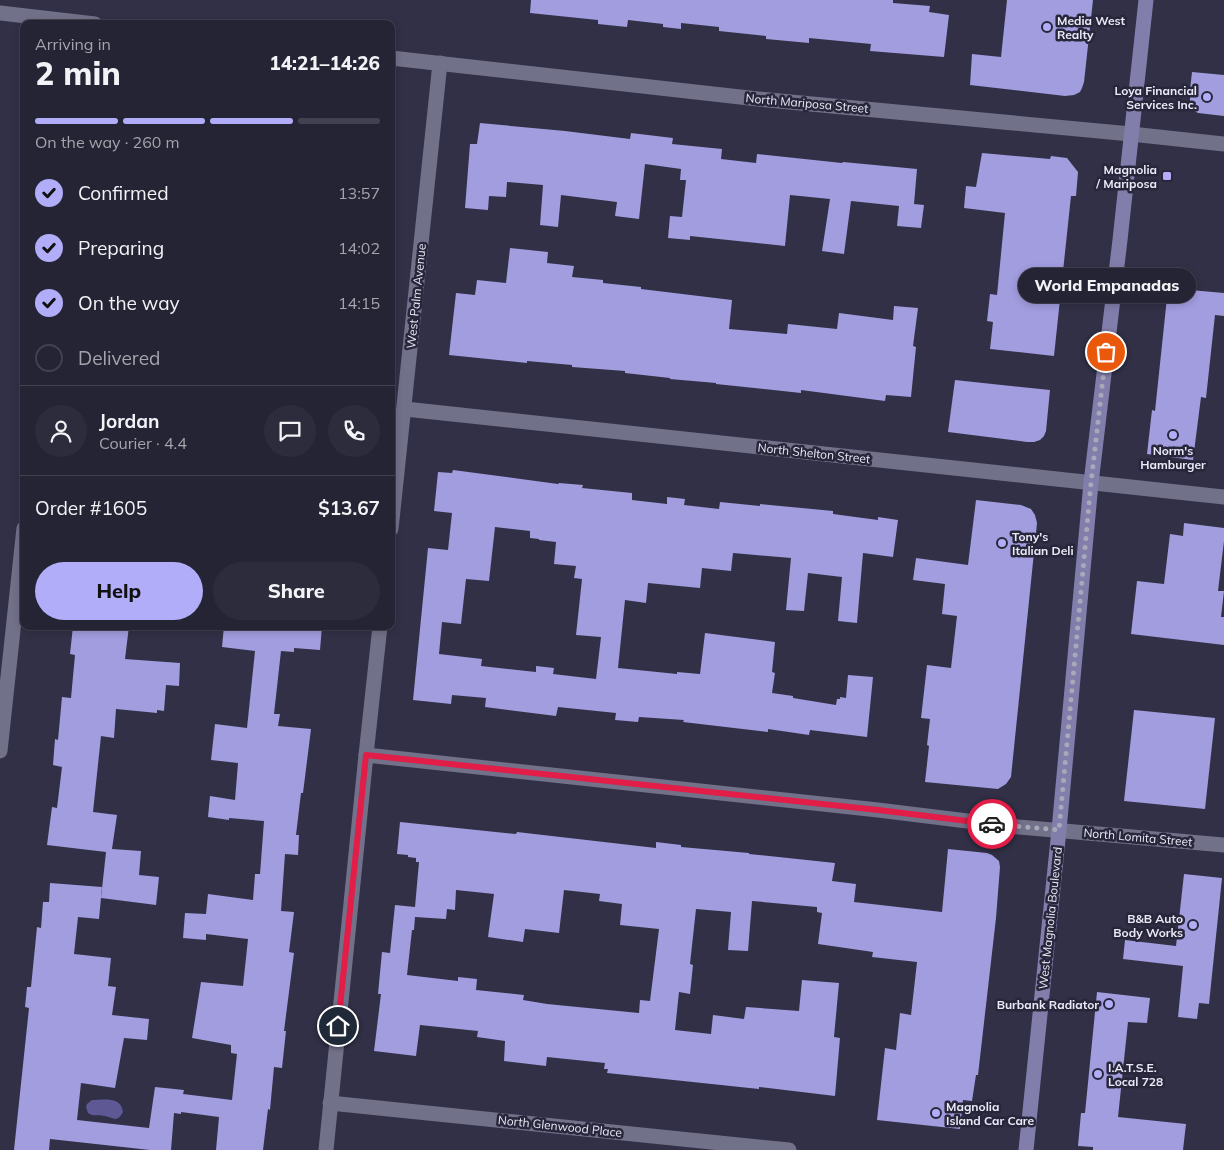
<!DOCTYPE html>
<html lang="en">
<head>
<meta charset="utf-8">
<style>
  body { margin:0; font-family:Mulish,sans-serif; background:#2d2c3c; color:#f1f3f6; height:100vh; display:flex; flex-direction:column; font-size:19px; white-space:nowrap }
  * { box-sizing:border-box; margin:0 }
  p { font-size:16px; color:#a3a4ac }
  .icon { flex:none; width:28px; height:28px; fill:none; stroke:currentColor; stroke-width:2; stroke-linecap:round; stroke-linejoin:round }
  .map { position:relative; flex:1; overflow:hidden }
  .side { position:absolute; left:20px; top:20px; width:375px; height:610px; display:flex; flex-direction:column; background:#252434; border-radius:10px; box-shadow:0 2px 8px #0003,0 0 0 1px #42414f }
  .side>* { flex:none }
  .pin { position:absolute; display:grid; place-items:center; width:42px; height:42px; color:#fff; margin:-21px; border:2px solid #fff; border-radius:50%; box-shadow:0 1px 5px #0007 }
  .courier { position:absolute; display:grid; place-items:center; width:50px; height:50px; margin:-25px; border:4px solid #e11d48; border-radius:50%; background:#fff; color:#222; box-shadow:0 1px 6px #0007 }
  .bubble { position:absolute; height:35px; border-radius:18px; background:#252434; box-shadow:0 2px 8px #0003,0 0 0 1px #42414f; font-size:16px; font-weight:800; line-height:35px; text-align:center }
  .summary em { font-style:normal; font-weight:800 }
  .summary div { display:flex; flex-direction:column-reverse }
  .summary { display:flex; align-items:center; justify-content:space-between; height:85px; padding:0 15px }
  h1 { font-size:32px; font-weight:800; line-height:38px }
  .bar { display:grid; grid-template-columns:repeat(4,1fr); gap:8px 5px; align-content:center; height:60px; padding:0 15px }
  .bar i { height:6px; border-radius:4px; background:#42414f }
  .bar .on { background:#b2adf9 }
  .bar p { grid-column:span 4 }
  .line { display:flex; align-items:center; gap:12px; padding:0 15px; border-top:1px solid #42414f }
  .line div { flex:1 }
  .round { display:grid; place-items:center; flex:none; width:52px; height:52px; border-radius:26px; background:#2d2c3c }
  ol { padding:0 15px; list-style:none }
  li { display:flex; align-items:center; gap:15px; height:55px }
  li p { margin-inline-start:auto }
  li .icon { padding:5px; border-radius:50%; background:#b2adf9; color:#111; stroke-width:4 }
  li:last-child { color:#a3a4ac }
  li i { width:28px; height:28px; border:2px solid #42414f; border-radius:50% }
  .action { display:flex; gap:10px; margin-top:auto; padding:10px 15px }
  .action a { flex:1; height:58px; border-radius:30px; background:#b2adf9; color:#111; font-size:20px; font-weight:800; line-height:58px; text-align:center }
  .action a+a { background:#2d2c3c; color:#f1f3f6 }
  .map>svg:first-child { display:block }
  .water { fill:#5e5895 }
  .building { fill:#a19ddf; fill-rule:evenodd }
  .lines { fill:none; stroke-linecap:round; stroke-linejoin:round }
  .street { stroke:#72718a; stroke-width:15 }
  .secondary { stroke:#827eac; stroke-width:15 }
  .done { stroke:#a9a8b9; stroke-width:5; stroke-dasharray:0 9 }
  .route { stroke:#e11d48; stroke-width:6 }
  .poi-dot { fill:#b2adf9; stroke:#28263b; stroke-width:2 }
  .labels { text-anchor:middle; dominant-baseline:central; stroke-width:5; stroke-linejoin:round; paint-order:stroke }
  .poi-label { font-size:12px; font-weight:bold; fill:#e9e9f7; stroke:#28263b; text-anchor:start }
  .street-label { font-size:12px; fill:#e9e9f7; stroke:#28263b }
</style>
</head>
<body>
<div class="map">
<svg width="1224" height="1150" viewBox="0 0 1224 1150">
  <rect width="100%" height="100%" fill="#313046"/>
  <path class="water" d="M 92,1100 C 104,1100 121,1096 123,1112 C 117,1123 114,1118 105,1116 C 98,1114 94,1117 88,1113 L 86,1107 L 87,1104 Z"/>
  <g class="building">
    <polygon points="531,0 893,0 893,3 930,6 929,12 949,15 944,57 870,51 871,44 809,38 809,43 766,39 766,36 719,31 719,27 681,23 681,29 663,27 663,24 628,20 627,27 598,24 598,20 530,13"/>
    <polygon points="1007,0 1093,0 1084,82 1082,88 1080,92 1074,95 1065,96 970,85 972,54 1001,57"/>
    <polygon points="1192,72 1224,75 1224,116 1198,113 1193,110 1190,106 1190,90"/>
    <polygon points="480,123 565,131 630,139 631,133 673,138 672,144 722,149 721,159 756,163 757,154 842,163 843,162 917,169 914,204 924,205 921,228 897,226 899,206 851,201 844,254 822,251 830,199 790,195 785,246 690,236 690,240 668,238 670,216 682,217 686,180 680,180 681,169 645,164 639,219 615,216 617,202 561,195 558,227 540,225 543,185 507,182 506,197 489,196 488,210 465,208 470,144 477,144"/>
    <polygon points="982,153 1050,159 1051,156 1067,158 1078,172 1076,196 1071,196 1054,356 990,349 993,322 987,321 990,294 997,295 1005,213 964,208 966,186 976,187"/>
    <polygon points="510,248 548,252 547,263 574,266 572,277 603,280 603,283 641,287 641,289 732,300 729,329 787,334 788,324 837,329 839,313 893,320 894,306 918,308 913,346 916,347 911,397 886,395 885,401 801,390 801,393 716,384 716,383 670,379 670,378 625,373 625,371 572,367 572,365 527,361 527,363 449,355 456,293 475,295 477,280 506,283"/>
    <polygon points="1168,288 1224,293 1224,316 1215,315 1206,398 1201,397 1193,460 1147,454 1152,410 1155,411"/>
    <polygon points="955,380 1050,390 1046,431 1044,436 1040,440 1034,442 1027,442 948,432"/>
    <path d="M 453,470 L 558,484 L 559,483 L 583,485 L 582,488 L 632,493 L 632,500 L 667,504 L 667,497 L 685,499 L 684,505 L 719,509 L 720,502 L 760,506 L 760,504 L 833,511 L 833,514 L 878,520 L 878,517 L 898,520 L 893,557 L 863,553 L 857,623 L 838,621 L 842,577 L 808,573 L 804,611 L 786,610 L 791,558 L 733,553 L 731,571 L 702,568 L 700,588 L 648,583 L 646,603 L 625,600 L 618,668 L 677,674 L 677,672 L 700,674 L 705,633 L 775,642 L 772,672 L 775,673 L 772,693 L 793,696 L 793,698 L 836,705 L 837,699 L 840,699 L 840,697 L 846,698 L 848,675 L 873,677 L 867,737 L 810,730 L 809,735 L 768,729 L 768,732 L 683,722 L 684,720 L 639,717 L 638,722 L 615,720 L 616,713 L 558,707 L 556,716 L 485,707 L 486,698 L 452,695 L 451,704 L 413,700 L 428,548 L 448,550 L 452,513 L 434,511 L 438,472 L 452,473 ZM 495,527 L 530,531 L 530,538 L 539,539 L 539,540 L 556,542 L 554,564 L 576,566 L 574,578 L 582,579 L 576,635 L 601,637 L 596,679 L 553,674 L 554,668 L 536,666 L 536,672 L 481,666 L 482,659 L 439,654 L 442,622 L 461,624 L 466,579 L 489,581 Z"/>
    <polygon points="976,500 1021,505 1031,509 1035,515 1037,523 1011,777 1006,784 998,789 925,782 929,746 927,745 930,719 921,718 927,665 951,668 957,616 942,614 945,584 913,580 916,558 968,565"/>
    <polygon points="1184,523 1224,528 1224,541 1218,591 1224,591 1221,617 1224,617 1224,645 1131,634 1137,581 1164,584 1170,534 1183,536"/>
    <polygon points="73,626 129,626 125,659 180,663 179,686 166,685 164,711 157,710 157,713 116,709 114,738 101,736 93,812 117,815 112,849 141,851 139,875 159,877 156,905 101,898 106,852 47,845 52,807 57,808 62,767 53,765 55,739 58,740 62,697 71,698 75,655 70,654"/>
    <polygon points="224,626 322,626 320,650 294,648 294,652 281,651 274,714 280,714 278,726 311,729 303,793 301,793 296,835 299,835 298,855 285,854 281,911 294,912 289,952 294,953 284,1031 286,1031 282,1068 274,1067 270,1110 268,1109 263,1150 216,1150 219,1117 181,1112 181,1114 174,1113 171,1150 150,1150 50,1139 49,1150 14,1150 29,1008 25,1007 27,987 31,987 37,927 41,928 43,902 49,902 50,883 102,887 99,919 78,917 74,954 111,958 108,986 116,987 112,1015 149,1019 147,1040 124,1038 115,1088 81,1083 77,1120 149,1128 155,1087 184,1090 183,1094 232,1100 237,1054 231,1053 231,1045 192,1038 201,982 243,986 248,939 206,934 206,940 183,938 185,913 206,914 208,894 253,900 255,874 260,874 264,821 229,818 229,820 208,817 210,796 235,800 238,763 211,760 215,724 247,728 255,651 222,647"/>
    <polygon points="1134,710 1215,718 1205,809 1124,801"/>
    <path d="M 400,822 L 516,834 L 517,832 L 656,848 L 656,842 L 681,845 L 681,847 L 749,853 L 749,854 L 835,863 L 832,881 L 856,884 L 854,902 L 942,912 L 948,849 L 987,853 L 992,855 L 999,861 L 1000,867 L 996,918 L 978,1075 L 976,1075 L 972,1101 L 963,1100 L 960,1129 L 877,1120 L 885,1048 L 896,1050 L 900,1013 L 911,1015 L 917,962 L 872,957 L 873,952 L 818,944 L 822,913 L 817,912 L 817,907 L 752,901 L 748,951 L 728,950 L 731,912 L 696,909 L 690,964 L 693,965 L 690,994 L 679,992 L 675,1030 L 711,1034 L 713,1015 L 744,1019 L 746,1007 L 799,1011 L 802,980 L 839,983 L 834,1037 L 840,1038 L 835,1096 L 759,1087 L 759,1089 L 607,1073 L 608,1069 L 604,1069 L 605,1063 L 547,1057 L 546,1066 L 504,1061 L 505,1041 L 477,1037 L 478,1031 L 420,1025 L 416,1056 L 374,1051 L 381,994 L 378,994 L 382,952 L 390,953 L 395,905 L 415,907 L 419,862 L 416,862 L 416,858 L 408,857 L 408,855 L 397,854 ZM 456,890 L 494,894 L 488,937 L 523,942 L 525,929 L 559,933 L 564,890 L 600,894 L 599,901 L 622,904 L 620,925 L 659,929 L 650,1001 L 640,1000 L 639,1013 L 547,1004 L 523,1000 L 524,995 L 476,990 L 477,979 L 458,977 L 458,981 L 407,975 L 412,930 L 414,930 L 415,917 L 446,919 L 447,909 L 455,910 Z"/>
    <polygon points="1184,874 1222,878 1209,1004 1199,1003 1197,1019 1178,1017 1183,966 1123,959 1125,940 1176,946"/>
    <polygon points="1097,992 1150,998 1147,1023 1128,1022 1118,1117 1186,1124 1183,1150 1093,1150 1093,1147 1078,1146 1081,1113 1085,1113"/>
  </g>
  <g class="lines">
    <g class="street">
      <polyline points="0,13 95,24"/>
      <polyline points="391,58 758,99 1131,134 1224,144"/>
      <polyline points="405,409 1224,497"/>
      <polyline points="391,529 440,63"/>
      <polyline points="0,751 24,528"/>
      <polyline points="366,755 878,810 1008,826 1224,845"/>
      <polyline points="330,1103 789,1150"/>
      <polyline points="326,1150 366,755 380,626"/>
    </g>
    <polyline class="secondary" points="1026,1150 1059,830 1091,483 1120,240 1146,0"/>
  </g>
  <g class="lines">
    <polyline class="done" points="992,824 1059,830 1091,483 1106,352"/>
    <polyline class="route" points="338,1026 366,755 878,810 992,824"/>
  </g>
  <g class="poi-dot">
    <circle cx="1047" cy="27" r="5"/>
    <circle cx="1207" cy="97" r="5"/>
    <rect x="1162" y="171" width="10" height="10" rx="2.5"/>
    <circle cx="1173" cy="435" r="5"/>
    <circle cx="1002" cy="543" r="5"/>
    <circle cx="1193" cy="925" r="5"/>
    <circle cx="1109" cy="1004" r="5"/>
    <circle cx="1098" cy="1074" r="5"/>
    <circle cx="936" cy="1113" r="5"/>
  </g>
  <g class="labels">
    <g class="poi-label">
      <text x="1057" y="20">Media West<tspan x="1057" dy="14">Realty</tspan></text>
      <text x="1197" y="90" text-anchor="end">Loya Financial<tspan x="1197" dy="14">Services Inc.</tspan></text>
      <text x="1157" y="169" text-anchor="end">Magnolia<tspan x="1157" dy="14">/ Mariposa</tspan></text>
      <text x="1173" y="450" text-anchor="middle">Norm's<tspan x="1173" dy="14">Hamburger</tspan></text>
      <text x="1012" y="536">Tony's<tspan x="1012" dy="14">Italian Deli</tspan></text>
      <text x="1183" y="918" text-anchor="end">B&amp;B Auto<tspan x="1183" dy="14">Body Works</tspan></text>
      <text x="1099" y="1004" text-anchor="end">Burbank Radiator</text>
      <text x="1108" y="1067">I.A.T.S.E.<tspan x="1108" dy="14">Local 728</tspan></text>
      <text x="946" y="1106">Magnolia<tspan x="946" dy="14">Island Car Care</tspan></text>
    </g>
    <g class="street-label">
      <text transform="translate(807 103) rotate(5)">North Mariposa Street</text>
      <text transform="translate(416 296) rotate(-84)">West Palm Avenue</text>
      <text transform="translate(814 453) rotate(6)">North Shelton Street</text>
      <text transform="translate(1138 837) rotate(5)">North Lomita Street</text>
      <text transform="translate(1050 918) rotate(-84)">West Magnolia Boulevard</text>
      <text transform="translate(560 1126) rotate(6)">North Glenwood Place</text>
    </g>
  </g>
</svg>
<div class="pin" style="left:1106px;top:352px;background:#ea580c"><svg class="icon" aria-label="bag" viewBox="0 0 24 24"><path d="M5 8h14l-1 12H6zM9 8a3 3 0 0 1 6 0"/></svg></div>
<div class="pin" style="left:338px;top:1026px;background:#1f2937"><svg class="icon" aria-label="home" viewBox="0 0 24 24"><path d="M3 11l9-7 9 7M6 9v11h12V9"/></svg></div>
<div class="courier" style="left:992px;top:824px"><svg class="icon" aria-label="car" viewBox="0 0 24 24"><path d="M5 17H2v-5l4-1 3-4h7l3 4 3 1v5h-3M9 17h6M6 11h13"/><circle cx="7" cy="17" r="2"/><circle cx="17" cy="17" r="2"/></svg></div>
<div class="bubble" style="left:1018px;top:268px;width:178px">World Empanadas</div>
<section class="side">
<div class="summary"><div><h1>2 min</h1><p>Arriving in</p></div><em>14:21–14:26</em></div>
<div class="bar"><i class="on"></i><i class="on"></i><i class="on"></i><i></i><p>On the way · 260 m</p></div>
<ol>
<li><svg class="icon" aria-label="check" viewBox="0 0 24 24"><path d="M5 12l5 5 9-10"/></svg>Confirmed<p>13:57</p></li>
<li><svg class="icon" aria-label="check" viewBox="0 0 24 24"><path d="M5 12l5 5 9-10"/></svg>Preparing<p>14:02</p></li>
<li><svg class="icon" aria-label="check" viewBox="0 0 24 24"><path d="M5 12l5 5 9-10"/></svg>On the way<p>14:15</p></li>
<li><i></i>Delivered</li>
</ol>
<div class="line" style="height:90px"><a class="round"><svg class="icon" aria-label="person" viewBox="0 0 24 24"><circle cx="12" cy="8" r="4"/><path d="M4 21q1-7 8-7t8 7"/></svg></a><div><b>Jordan</b><p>Courier · 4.4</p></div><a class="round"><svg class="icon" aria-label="chat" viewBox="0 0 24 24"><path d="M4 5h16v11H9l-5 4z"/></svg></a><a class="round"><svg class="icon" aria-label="phone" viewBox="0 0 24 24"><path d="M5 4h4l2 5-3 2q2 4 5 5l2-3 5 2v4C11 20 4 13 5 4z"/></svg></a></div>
<div class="line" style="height:65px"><div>Order #1605</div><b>$13.67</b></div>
<div class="action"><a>Help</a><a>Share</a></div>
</section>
</div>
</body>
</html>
